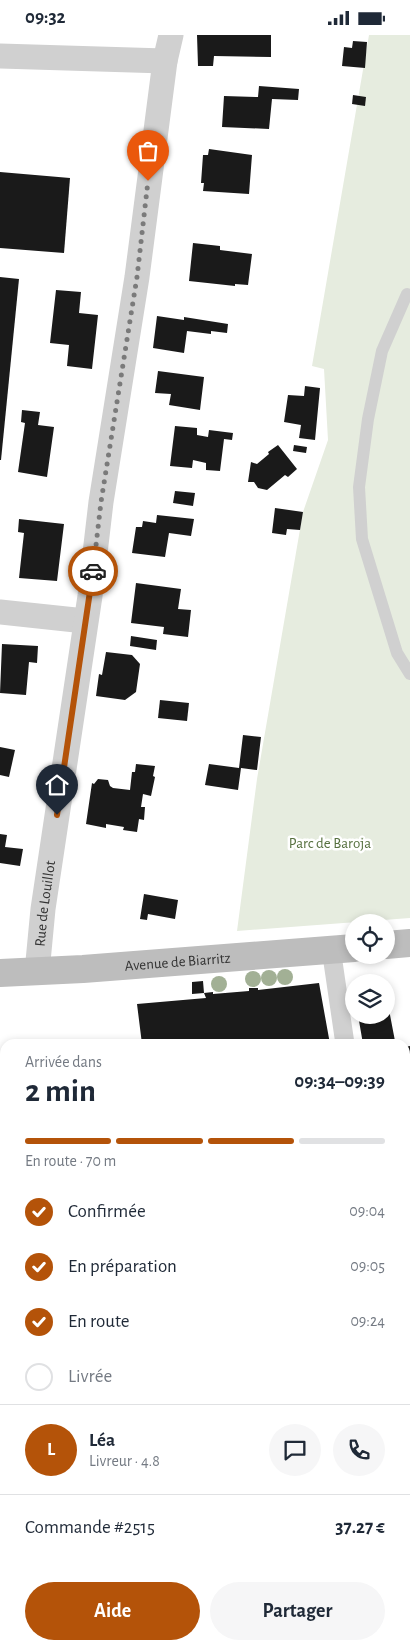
<!DOCTYPE html>
<html lang="fr">
<head>
<meta charset="utf-8">
<style>
  body { margin:0; font-family:"Alegreya Sans",sans-serif; background:#f6f6f7; color:#1f2937; height:100vh; display:flex; flex-direction:column; font-size:19px; white-space:nowrap }
  * { box-sizing:border-box; margin:0 }
  p { font-size:16px; color:#747a83 }
  .icon { flex:none; width:28px; height:28px; fill:none; stroke:currentColor; stroke-width:2; stroke-linecap:round; stroke-linejoin:round }
  .map { position:relative; flex:1; overflow:hidden }
  .drawer { position:absolute; left:0px; top:1004px; width:410px; height:611px; display:flex; flex-direction:column; background:#fff; border-radius:15px 15px 0 0; box-shadow:0 2px 8px #0003 }
  .drawer>* { flex:none }
  .tools { position:absolute; left:345px; top:879px; display:grid; gap:10px }
  .tools a { display:grid; place-items:center; width:50px; height:50px; border-radius:50%; background:#fff; box-shadow:0 2px 8px #0003; font-size:25px }
  .pin { position:absolute; display:grid; place-items:center; width:42px; height:42px; color:#fff; margin:-51px -21px; border-radius:50% 50% 50% 0; rotate:-45deg; box-shadow:0 0 5px #0007 }
  .pin .icon { rotate:45deg }
  .courier { position:absolute; display:grid; place-items:center; width:50px; height:50px; margin:-25px; border:4px solid #b45309; border-radius:50%; background:#fff; color:#222; box-shadow:0 1px 6px #0007 }
  .head em { font-style:normal; font-weight:700 }
  .head div { display:flex; flex-direction:column-reverse }
  .head { display:flex; align-items:center; justify-content:space-between; height:85px; padding:0 25px }
  h1 { font-size:32px; font-weight:700; line-height:38px }
  .bar { display:grid; grid-template-columns:repeat(4,1fr); gap:8px 5px; align-content:center; height:60px; padding:0 25px }
  .bar i { height:6px; border-radius:4px; background:#e0e1e3 }
  .bar .selected { background:#b45309 }
  .bar p { grid-column:span 4 }
  .line { display:flex; align-items:center; gap:12px; padding:0 25px; border-top:1px solid #e0e1e3 }
  .line div { flex:1 }
  .round { display:grid; place-items:center; flex:none; width:52px; height:52px; border-radius:26px; background:#f6f6f7 }
  ol { padding:0 25px; list-style:none }
  li { display:flex; align-items:center; gap:15px; height:55px }
  li p { margin-inline-start:auto }
  li .icon { padding:5px; border-radius:50%; background:#b45309; color:#fff; stroke-width:4 }
  li:last-child { color:#747a83 }
  li i { width:28px; height:28px; border:2px solid #e0e1e3; border-radius:50% }
  .action { display:flex; gap:10px; margin-top:auto; padding:10px 25px }
  .action a { flex:1; height:58px; border-radius:30px; background:#b45309; color:#fff; font-size:20px; font-weight:700; line-height:58px; text-align:center }
  .action a+a { background:#f6f6f7; color:#1f2937 }
  .status { display:flex; justify-content:space-between; align-items:center; height:35px; padding:0 25px; background:#fff; direction:ltr }
  .status svg { height:14px; fill:currentColor }
  .map>svg:first-child { display:block }
  .green { fill:#e6ecdf }
  .building { fill:#1a1a1a }
  .lines { fill:none; stroke-linecap:round; stroke-linejoin:round }
  .service { stroke:#d0d0d0; stroke-width:12 }
  .pedestrian { stroke:#d0d0d0; stroke-width:19 }
  .minor { stroke:#d0d0d0; stroke-width:25 }
  .secondary { stroke:#bdbdbd; stroke-width:28 }
  .primary { stroke:#ababab; stroke-width:28 }
  .tree { fill:#a2b095 }
  .done { stroke:#7a7a7a; stroke-width:5; stroke-dasharray:0 9 }
  .route { stroke:#b45309; stroke-width:6 }
  .labels { text-anchor:middle; dominant-baseline:central; stroke-width:5; stroke-linejoin:round; paint-order:stroke }
  .park-label { font-size:15px; fill:#56703f; stroke:#fff }
  .street-label { font-size:15px; fill:#333; stroke:#fff }
</style>
</head>
<body>
<div class="status"><b>09:32</b><svg viewBox="0 0 49 12"><path d="M0 12V9h3v3zM5 12V6h3v6zM10 12V3h3v9zM15 12V0h3v12zM26 1h20v11H26zM47 4h2v5h-2z"/></svg></div>
<div class="map">
<svg width="410" height="1614" viewBox="0 0 410 1614">
  <rect width="100%" height="100%" fill="#fff"/>
  <g class="green">
    <polygon points="369,0 410,0 410,883 237,896 257,744 303,477 328,405 324,334 312,331"/>
    <polygon points="410,1279 410,1338 405,1339 405,1281"/>
  </g>
  <g class="building">
    <polygon points="197,0 271,0 271,22 214,21 213,31 198,31"/>
    <polygon points="353,6 367,7 365,33 342,31 344,12 352,13"/>
    <polygon points="259,51 299,54 298,65 272,64 269,94 222,92 224,61 258,62"/>
    <polygon points="353,60 366,62 365,71 352,69"/>
    <polygon points="209,114 252,120 249,159 203,156 204,148 201,148 203,120 208,120"/>
    <polygon points="0,137 70,143 64,218 0,213"/>
    <polygon points="193,208 220,211 220,215 252,219 248,250 235,249 235,251 189,246"/>
    <polygon points="0,242 19,244 1,425 0,425"/>
    <polygon points="56,255 81,257 79,278 98,280 92,334 67,331 69,310 50,308"/>
    <polygon points="157,281 184,285 184,282 228,289 227,298 211,296 211,299 187,296 184,318 153,313"/>
    <polygon points="158,336 204,342 200,375 169,370 171,359 155,358"/>
    <polygon points="305,351 320,353 315,405 299,403 301,390 284,387 288,360 304,361"/>
    <polygon points="22,375 40,377 38,390 54,392 47,442 18,437 25,388 21,387"/>
    <polygon points="175,391 197,393 197,400 208,402 209,395 233,398 232,405 224,404 220,436 206,435 206,428 193,425 192,433 170,431"/>
    <polygon points="278,410 297,434 288,442 285,440 267,455 258,453 254,447 248,447 251,427 257,429 269,419 268,417"/>
    <polygon points="294,410 307,412 306,418 293,416"/>
    <polygon points="175,456 195,458 193,471 173,468"/>
    <polygon points="275,473 303,477 300,495 287,494 286,500 272,498"/>
    <polygon points="157,480 194,484 191,501 169,498 165,522 132,518 136,492 142,492 143,486 156,488"/>
    <polygon points="19,484 64,489 57,546 19,543 24,498 18,497"/>
    <polygon points="136,548 181,554 178,574 191,575 188,602 163,599 164,592 131,588"/>
    <polygon points="131,601 157,605 156,615 130,611"/>
    <polygon points="2,609 38,611 37,628 29,627 26,660 0,658"/>
    <polygon points="106,617 132,620 140,629 136,657 125,665 96,661 99,639 102,640"/>
    <polygon points="160,665 189,668 187,686 158,683"/>
    <polygon points="243,700 261,702 257,735 241,733 238,755 205,750 209,729 239,733"/>
    <polygon points="0,712 15,715 9,742 0,740"/>
    <polygon points="136,729 155,731 153,741 155,742 151,761 143,759 141,772 145,772 144,785 139,784 137,797 123,795 124,792 106,789 106,793 86,789 92,748 94,749 98,744 108,745 110,751 113,753 130,755 132,737 135,737"/>
    <polygon points="0,799 7,800 5,812 23,814 20,831 0,828"/>
    <polygon points="144,859 178,865 175,884 148,879 147,885 140,884"/>
    <polygon points="203,946 204,958 213,957 213,959 249,956 249,953 258,953 258,955 319,948 330,1009 254,1009 254,1007 229,1009 227,1004 211,1007 212,1009 142,1009 137,969 206,963 204,958 192,959 192,947"/>
    <polygon points="386,959 395,1006 363,1009 358,980 386,980"/>
    <polygon points="126,1004 126,1009 95,1009 95,1007"/>
    <polygon points="410,1011 410,1050 405,1051 405,1012"/>
    <polygon points="5,1061 5,1115 0,1115 0,1062"/>
    <polygon points="410,1093 410,1200 405,1201 405,1094"/>
    <polygon points="0,1272 5,1272 5,1309 0,1310"/>
    <polygon points="5,1319 5,1396 0,1385 0,1320"/>
    <polygon points="410,1382 410,1440 405,1441 405,1384"/>
    <polygon points="410,1493 410,1538 405,1540 405,1494"/>
    <polygon points="5,1569 5,1610 33,1610 36,1614 0,1614 0,1572"/>
    <polygon points="127,1610 140,1610 133,1614 129,1614"/>
    <polygon points="166,1610 202,1610 195,1614 164,1614 163,1612"/>
  </g>
  <g class="lines">
    <g class="service">
      <polyline points="407,259 382,316 368,384 359,452 362,504 397,618 410,639"/>
      <polyline points="0,1512 5,1520"/>
    </g>
    <polyline class="pedestrian" points="333,927 345,1009"/>
    <g class="minor">
      <polyline points="0,21 165,26"/>
      <polyline points="0,577 85,586"/>
      <path id="s1" d="M 37,937 L 43,874 L 90,561 L 101,467 L 137,242 L 165,26 L 171,0"/>
      <polyline points="405,1553 410,1552"/>
    </g>
    <g class="secondary">
      <polyline points="386,910 410,908"/>
      <path id="s2" d="M 0,938 L 83,934 L 354,913"/>
    </g>
    <g class="primary">
      <polyline points="405,1252 410,1250"/>
      <polyline points="0,1458 5,1455"/>
    </g>
  </g>
  <g class="tree">
    <circle cx="285" cy="942" r="8"/>
    <circle cx="269" cy="943" r="8"/>
    <circle cx="253" cy="944" r="8"/>
    <circle cx="219" cy="949" r="8"/>
  </g>
  <g class="lines">
    <polyline class="done" points="93,536 101,467 137,242 148,146"/>
    <polyline class="route" points="57,780 93,536"/>
  </g>
  <g class="labels">
    <g class="park-label">
      <text x="330" y="808">Parc de Baroja</text>
    </g>
    <g class="street-label">
      <text stroke="none"><textPath href="#s1" startOffset="69">Rue de Louillot</textPath></text>
      <text stroke="none"><textPath href="#s2" startOffset="178">Avenue de Biarritz</textPath></text>
    </g>
  </g>
</svg>
<div class="tools">
<a><svg class="icon" aria-label="locate" viewBox="0 0 24 24"><circle cx="12" cy="12" r="6"/><path d="M12 2v4M12 18v4M2 12h4M18 12h4"/></svg></a>
<a><svg class="icon" aria-label="layers" viewBox="0 0 24 24"><path d="M12 4l9 5-9 5-9-5zM3 14l9 5 9-5"/></svg></a>
</div>
<div class="pin" style="left:148px;top:146px;background:#ea580c"><svg class="icon" aria-label="bag" viewBox="0 0 24 24"><path d="M5 8h14l-1 12H6zM9 8a3 3 0 0 1 6 0"/></svg></div>
<div class="pin" style="left:57px;top:780px;background:#1f2937"><svg class="icon" aria-label="home" viewBox="0 0 24 24"><path d="M3 11l9-7 9 7M6 9v11h12V9"/></svg></div>
<div class="courier" style="left:93px;top:536px"><svg class="icon" aria-label="car" viewBox="0 0 24 24"><path d="M5 17H2v-5l4-1 3-4h7l3 4 3 1v5h-3M9 17h6M6 11h13"/><circle cx="7" cy="17" r="2"/><circle cx="17" cy="17" r="2"/></svg></div>
<section class="drawer">
<div class="head"><div><h1>2 min</h1><p>Arrivée dans</p></div><em>09:34–09:39</em></div>
<div class="bar"><i class="selected"></i><i class="selected"></i><i class="selected"></i><i></i><p>En route · 70 m</p></div>
<ol>
<li><svg class="icon" aria-label="check" viewBox="0 0 24 24"><path d="M5 12l5 5 9-10"/></svg>Confirmée<p>09:04</p></li>
<li><svg class="icon" aria-label="check" viewBox="0 0 24 24"><path d="M5 12l5 5 9-10"/></svg>En préparation<p>09:05</p></li>
<li><svg class="icon" aria-label="check" viewBox="0 0 24 24"><path d="M5 12l5 5 9-10"/></svg>En route<p>09:24</p></li>
<li><i></i>Livrée</li>
</ol>
<div class="line" style="height:90px"><b class="round" style="background:#b45309;color:#fff">L</b><div><b>Léa</b><p>Livreur · 4.8</p></div><a class="round"><svg class="icon" aria-label="chat" viewBox="0 0 24 24"><path d="M4 5h16v11H9l-5 4z"/></svg></a><a class="round"><svg class="icon" aria-label="phone" viewBox="0 0 24 24"><path d="M5 4h4l2 5-3 2q2 4 5 5l2-3 5 2v4C11 20 4 13 5 4z"/></svg></a></div>
<div class="line" style="height:65px"><div>Commande #2515</div><b>37.27 €</b></div>
<div class="action"><a>Aide</a><a>Partager</a></div>
</section>
</div>
</body>
</html>
